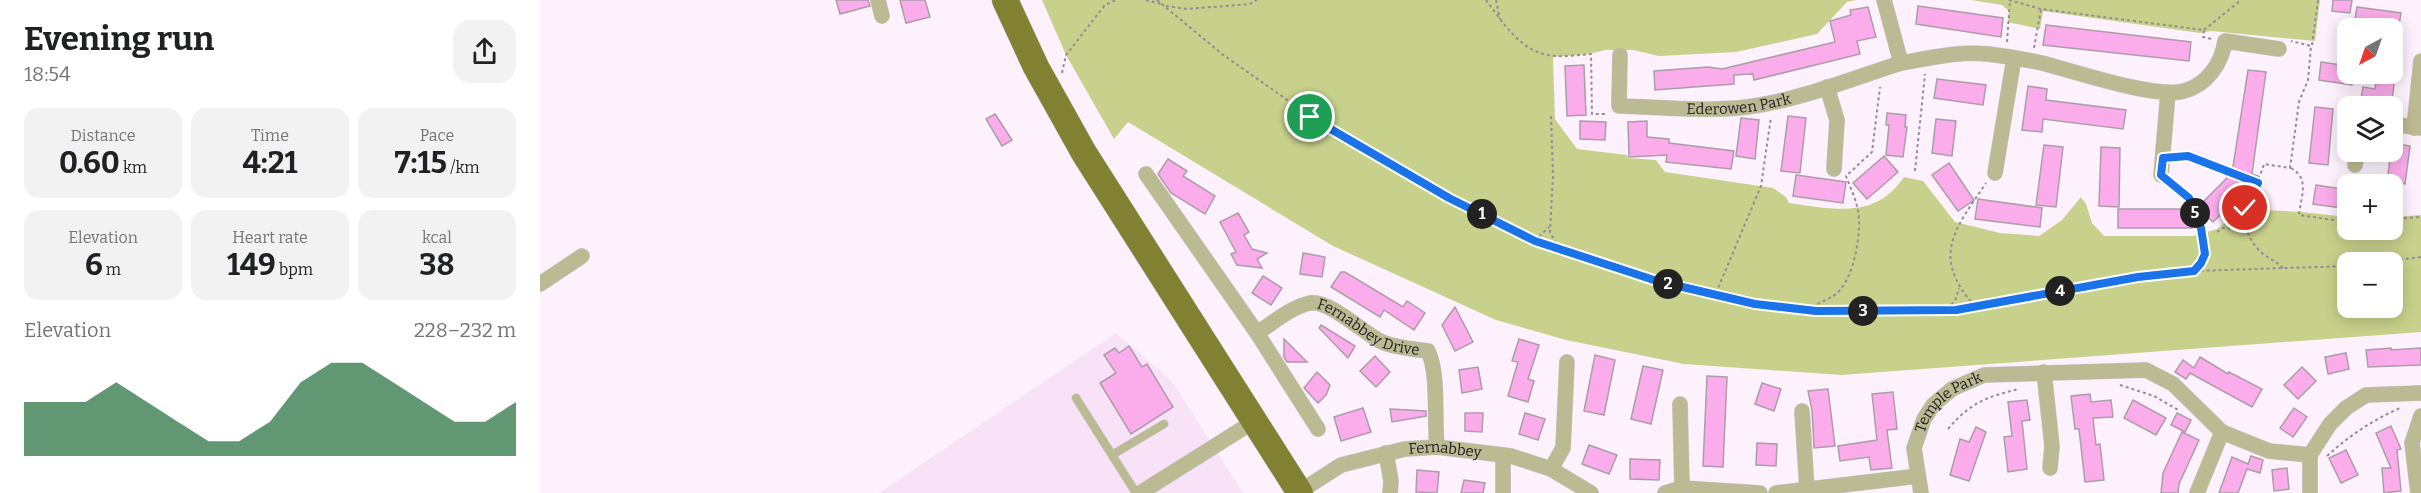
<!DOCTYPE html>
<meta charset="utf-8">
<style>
body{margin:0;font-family:Bitter,serif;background:#f2f2f2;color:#202124;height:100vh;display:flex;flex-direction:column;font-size:22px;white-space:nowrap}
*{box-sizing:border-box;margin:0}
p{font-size:20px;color:#757577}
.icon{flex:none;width:33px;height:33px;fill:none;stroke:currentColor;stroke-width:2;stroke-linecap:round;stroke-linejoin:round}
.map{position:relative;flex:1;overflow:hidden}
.side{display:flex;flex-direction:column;background:#fff;width:540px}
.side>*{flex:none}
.needle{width:39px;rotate:220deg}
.controls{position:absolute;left:1797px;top:18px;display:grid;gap:12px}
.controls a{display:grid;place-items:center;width:66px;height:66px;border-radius:12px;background:#fff;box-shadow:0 3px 15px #0003;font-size:30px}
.pin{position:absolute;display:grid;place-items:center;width:51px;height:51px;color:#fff;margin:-26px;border:3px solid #fff;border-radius:50%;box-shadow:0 2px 6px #0007}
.km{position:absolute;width:30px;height:30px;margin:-15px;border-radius:50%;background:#222;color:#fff;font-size:16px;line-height:30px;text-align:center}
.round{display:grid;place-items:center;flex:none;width:63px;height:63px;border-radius:18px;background:#f2f2f2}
.head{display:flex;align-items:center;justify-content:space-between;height:102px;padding:0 24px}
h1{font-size:33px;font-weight:700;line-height:45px}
.figures{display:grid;grid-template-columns:repeat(3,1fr);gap:9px;height:102px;padding:6px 24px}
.figures div{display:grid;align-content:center;border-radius:15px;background:#f2f2f2;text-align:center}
.figures b{font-size:30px;font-weight:700}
.figures small{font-size:16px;font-weight:400}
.figures p{font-size:16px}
.chart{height:168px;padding:12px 24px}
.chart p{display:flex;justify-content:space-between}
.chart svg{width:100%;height:108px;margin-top:6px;fill:#216c3a;opacity:.7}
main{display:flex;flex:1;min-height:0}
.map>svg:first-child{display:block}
.built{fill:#f7e2f7}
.green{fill:#c7d18b;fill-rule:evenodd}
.building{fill:#fbacea;stroke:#ad9ca9;stroke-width:1.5}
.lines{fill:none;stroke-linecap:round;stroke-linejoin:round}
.service-casing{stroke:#d6cbd6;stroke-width:9}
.minor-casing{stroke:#d6cbd6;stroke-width:16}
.trunk-casing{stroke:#d6cbd6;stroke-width:27}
.path{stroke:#958c95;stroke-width:2;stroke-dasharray:3 3;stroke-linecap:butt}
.service{stroke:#bbbb93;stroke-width:8}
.minor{stroke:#bbbb93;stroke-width:15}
.trunk{stroke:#828031;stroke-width:26}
.route-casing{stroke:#fff;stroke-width:12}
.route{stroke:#1a73e8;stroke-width:8}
.labels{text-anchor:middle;stroke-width:6;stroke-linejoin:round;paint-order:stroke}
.street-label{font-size:15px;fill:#262026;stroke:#fff}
</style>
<main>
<section class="side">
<div class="head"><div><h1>Evening run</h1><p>18:54</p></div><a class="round"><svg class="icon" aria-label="share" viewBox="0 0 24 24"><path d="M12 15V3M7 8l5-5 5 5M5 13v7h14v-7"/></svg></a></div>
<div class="figures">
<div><p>Distance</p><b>0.60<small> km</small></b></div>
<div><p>Time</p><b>4:21</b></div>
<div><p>Pace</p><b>7:15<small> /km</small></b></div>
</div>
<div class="figures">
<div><p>Elevation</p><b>6<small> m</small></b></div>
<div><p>Heart rate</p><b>149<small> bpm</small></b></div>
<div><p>kcal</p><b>38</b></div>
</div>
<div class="chart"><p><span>Elevation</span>228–232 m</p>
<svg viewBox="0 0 160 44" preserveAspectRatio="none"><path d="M0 44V22L10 22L20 22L30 14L40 22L50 30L60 38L70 38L80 30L90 14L100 6L110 6L120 14L130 22L140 30L150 30L160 22V44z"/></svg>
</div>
</section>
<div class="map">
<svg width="1881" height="493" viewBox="0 0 1881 493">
<rect width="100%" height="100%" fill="#fdf1fd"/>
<path class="built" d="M576,333L631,380L703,493H339Z"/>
<g class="green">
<path d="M502,0H1317L1307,2L1277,34L1196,52L1119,56L1093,50H1066L1048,54L1013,57L1015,119L1037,149L1087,155L1088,158L1116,160L1125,172L1233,188L1246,197L1249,203C1293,209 1335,220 1364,177L1383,181L1415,222L1460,233L1499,236L1522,220L1541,197L1546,204L1552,223L1564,236H1653L1677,229L1701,209L1762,212L1807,217L1808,230H1852L1853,217L1881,215V332L1301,375L1144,364L1026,340L956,320L793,246L588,122L574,139L526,55ZM1808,262H1852V308H1808Z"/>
<path d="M1431,0H1780L1775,41L1671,31L1660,33L1503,11L1500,29L1468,22L1469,11L1462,5Z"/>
</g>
<g class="building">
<path d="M296,0H328L330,6L300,14Z"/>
<path d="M360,0H385L390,17L366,23Z"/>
<path d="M1793,0H1812L1810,13L1792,11Z"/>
<path d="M1378,6L1463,18L1461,37L1376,24Z"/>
<path d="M1328,7L1336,37L1317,41L1320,54L1214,80L1213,74L1194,75V84L1115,90L1114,71L1168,67L1182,69L1295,42L1290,21L1311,15L1310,10Z"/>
<path d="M1817,7L1861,13L1858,31L1852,28L1814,25Z"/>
<path d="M1506,25L1651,42L1649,61L1503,45Z"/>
<path d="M1781,62L1808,66V74H1813L1812,85L1779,80Z"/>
<path d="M1044,65L1046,115L1027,116L1025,66Z"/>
<path d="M1708,70L1726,72L1712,174L1718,176L1710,194L1704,192L1673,222L1658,207L1692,173Z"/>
<path d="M1837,74H1855L1852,102L1821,98L1823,87L1835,89Z"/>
<path d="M1397,79L1446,85L1443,105L1394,98Z"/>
<path d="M1488,86L1507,89L1506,100L1586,110L1583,129L1503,119L1502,132L1482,130Z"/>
<path d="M1775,107L1793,109L1788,165L1769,163Z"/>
<path d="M1347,113L1366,115L1365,127H1367L1363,157L1346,155L1349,125H1346Z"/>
<path d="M455,114L472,140L462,146L446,119Z"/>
<path d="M1248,116L1266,118L1260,173L1241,171Z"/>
<path d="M1201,118L1219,120L1215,159L1196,156Z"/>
<path d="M1396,119L1416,121L1412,156L1392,153Z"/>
<path d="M1040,121L1066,122L1065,140L1040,139Z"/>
<path d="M1107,121V137L1129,139V143L1194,151L1191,169L1126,162L1127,155L1089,157L1088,122Z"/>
<path d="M1852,143L1870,146L1865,184L1847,182Z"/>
<path d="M1504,145L1523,147L1516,207L1496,205Z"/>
<path d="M1561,147L1580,148L1579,207L1559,206Z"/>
<path d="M1344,156L1358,172L1327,199L1313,183Z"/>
<path d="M628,159L647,171L643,176L675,196L665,214L631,193L618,174Z"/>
<path d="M1409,163L1434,200L1418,211L1392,175Z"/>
<path d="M1256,175L1306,182L1303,203L1253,196Z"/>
<path d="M1776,185L1808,190V209L1773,204Z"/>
<path d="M1438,199L1502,208L1500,227L1435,219Z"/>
<rect x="1578" y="209" width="74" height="19"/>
<path d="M698,213L709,232L704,235L712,249L727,253L717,259L722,268L697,265L691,254L696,252L680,222Z"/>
<path d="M763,253L785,257L782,277L760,274Z"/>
<path d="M801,272H805L863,307L867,301L885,313L874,330L844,310L840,317L791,287Z"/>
<path d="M723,276L742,288L731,305L712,293Z"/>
<path d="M915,307L933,342L915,351L902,325Z"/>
<path d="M781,325L815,346L808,358L779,328Z"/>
<path d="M744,339L767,362H747L744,357Z"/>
<path d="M979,339L999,345L988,379L994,381L988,402L968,396L978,362L972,361Z"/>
<path d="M589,346L602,367L607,364L633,407L591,434L560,383L576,373L564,355L575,348L579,353Z"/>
<path d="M1851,348V350L1881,348V365L1828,367L1826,350Z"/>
<path d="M1806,353L1809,369L1788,374L1785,357Z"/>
<path d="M1055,355L1075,360L1064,415L1044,411Z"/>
<path d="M835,356L850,372L836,387L820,371Z"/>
<path d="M1660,357L1688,374L1689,372L1722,389L1712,407L1650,373L1646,379L1635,372L1643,360L1654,368Z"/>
<path d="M1103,366L1123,370L1111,424L1091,419Z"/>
<path d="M938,367L942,389L922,393L919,370Z"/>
<path d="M1762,367L1776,381L1758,399L1744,385Z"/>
<path d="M777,372L790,385L786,395L778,403L764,388Z"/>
<path d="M1167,376L1187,377L1183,467L1163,466Z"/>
<path d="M1222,383L1241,389L1234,411L1215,404Z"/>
<path d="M1288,389L1295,446L1274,448L1272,410L1268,391Z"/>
<path d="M1353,392L1357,429L1347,430L1352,468L1331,470L1329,457L1300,461L1298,446L1337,440L1332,394Z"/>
<path d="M1550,394L1551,402L1571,400L1573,417L1553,418L1556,445L1560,444L1564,480L1545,482L1539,429H1535L1531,396Z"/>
<path d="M1487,400L1490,420L1482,421L1487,469L1468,472L1464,437L1472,436L1468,402Z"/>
<path d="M1593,400L1626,418L1616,435L1584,418Z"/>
<path d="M823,408L831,432L801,441L794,417Z"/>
<path d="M1754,408L1767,417L1753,437L1740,428Z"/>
<path d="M850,409L886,411V416L852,422Z"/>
<path d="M925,413H943L942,432L925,431Z"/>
<path d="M985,413L1005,419L998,440L979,434Z"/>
<path d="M1637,413L1651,420L1645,432L1631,425Z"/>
<path d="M1851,426L1861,449L1857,450L1861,491L1844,493L1842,468H1851L1836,433Z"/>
<path d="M1436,427L1446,432L1429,481L1410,475L1420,439L1429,442Z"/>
<path d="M1642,432L1659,440L1639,484L1638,493H1621L1623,473Z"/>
<path d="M1217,443L1237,444L1236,466L1216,465Z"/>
<path d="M1049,445L1077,455L1069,474L1042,464Z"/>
<path d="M1806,450L1818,475L1801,483L1789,458Z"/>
<path d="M1711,456L1723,460L1720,473L1707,469L1698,493H1679L1692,457L1708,464Z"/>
<path d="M1090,459L1120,460L1119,480L1090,479Z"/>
<path d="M1747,468L1749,489L1734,491L1732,470Z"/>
<path d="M877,470L899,472L897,493L876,492Z"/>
<path d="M924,480L945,483L943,493H921Z"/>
</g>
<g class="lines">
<g class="service-casing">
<g id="service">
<path d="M536,398L572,455"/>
<path d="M596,493L572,455L624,424"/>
</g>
</g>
<g class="minor-casing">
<g id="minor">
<path d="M338,0L342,16"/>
<path d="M1344,0L1361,63C1389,58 1419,51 1448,54C1465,56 1484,59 1502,63C1533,71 1616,99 1644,91C1667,85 1682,63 1685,41L1739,49"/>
<path id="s1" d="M1080,55L1079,106C1122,107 1165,112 1207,107C1260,100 1311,79 1361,63"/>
<path d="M1287,87L1297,120L1294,169"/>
<path d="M1852,124L1881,128"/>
<path d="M1874,128L1881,61"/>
<path d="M1815,165L1817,152"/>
<path d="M1455,173L1474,58"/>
<path d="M606,174L717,333L778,429"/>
<path d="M1621,175L1628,93"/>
<path d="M0,284L42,256"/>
<path id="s2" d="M717,333C733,323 751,307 770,303C790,300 823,333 842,342C856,348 873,349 888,351C899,373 894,420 897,447"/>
<path d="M1504,372L1512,446L1510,468"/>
<path d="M1140,404L1142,488"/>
<path d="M1262,411L1267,490"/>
<path d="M846,453L851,481L850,493"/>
<path d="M1011,469L1023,448L1027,362"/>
<path id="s3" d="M759,492L801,465L865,449L897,447L971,456L1011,469L1051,493"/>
<path d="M600,493L713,422"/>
<path d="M963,493V455"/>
<path d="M1125,493L1142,488L1220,493"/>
<path d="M1236,493L1378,476"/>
<path id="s4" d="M1381,493L1374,448L1384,419L1393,405L1412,389L1444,375L1606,370L1633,384L1682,432L1729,451L1770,455"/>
<path d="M1657,493L1682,432"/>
<path d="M1770,493V455L1790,424L1806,408L1826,395L1881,393"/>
<path d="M1878,493L1872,443L1881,416"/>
</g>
</g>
<g class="trunk-casing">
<path id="trunk" d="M465,0L496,67L544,153L760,493"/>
</g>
<g class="path">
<path d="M606,0L621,4"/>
<path d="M617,0L682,54L770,116L909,198L995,241L1020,250L1117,281L1215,304L1276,311L1416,310L1598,277L1654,271L1808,266"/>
<path d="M946,0C962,21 979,50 1008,55C1021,58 1037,55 1051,54L1052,114H1067"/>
<path d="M956,0L960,19"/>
<path d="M1469,0L1501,9L1664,30L1663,37L1672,39"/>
<path d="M626,6L647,9L710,4L717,0"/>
<path d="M1664,30L1701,0"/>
<path d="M1467,42L1470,0"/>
<path d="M1772,45L1778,0"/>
<path d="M1494,48L1501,9"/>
<path d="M522,73L526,55L565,5L576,0"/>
<path d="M1011,116L1013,175L1010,232L1020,250"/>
<path d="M1635,157H1648L1717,183"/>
<path d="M1751,168C1770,179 1761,196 1759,215L1808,222"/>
<path d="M1375,171L1385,74"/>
<path d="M1631,183L1649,198L1661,228L1665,254L1655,270"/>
<path d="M1852,219L1881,217"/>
<path d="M1677,232L1683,228L1701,229L1709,233"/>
<path d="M995,241L1009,227"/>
<path d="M1842,262L1881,257"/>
<path d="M1743,268C1737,262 1730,259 1723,254C1711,244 1701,224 1705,207C1708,195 1720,179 1724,164L1750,168L1759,102L1768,80L1771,46L1751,41"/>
<path d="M1176,293L1221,186L1231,117"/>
<path d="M1435,306C1390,257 1415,229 1446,183"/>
<path d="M1407,309L1415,301L1419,288"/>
<path d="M1267,310C1276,303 1287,301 1296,294C1314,279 1322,233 1318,211C1316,199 1310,187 1306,176L1332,152L1340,87"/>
<path d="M1580,385L1614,396L1638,410"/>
<path d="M1408,429C1430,403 1446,397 1479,389"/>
<path d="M1787,456C1810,435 1833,420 1860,408"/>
</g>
<use href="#service" class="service"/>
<use href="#minor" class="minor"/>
<use href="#trunk" class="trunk"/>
</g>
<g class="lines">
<g class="route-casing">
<path id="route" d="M770,117L909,198L995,241L1117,281L1215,304L1276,311L1416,310L1598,277L1654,271L1661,263L1665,254L1661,228L1649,198L1621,175L1623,158L1648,156L1718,183L1705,208"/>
</g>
<use href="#route" class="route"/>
</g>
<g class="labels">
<g class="street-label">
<text dy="5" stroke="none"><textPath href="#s1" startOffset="171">Ederowen Park</textPath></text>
<text dy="5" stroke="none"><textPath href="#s2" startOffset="126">Fernabbey Drive</textPath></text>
<text dy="5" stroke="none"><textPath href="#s4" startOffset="106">Temple Park</textPath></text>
<text dy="5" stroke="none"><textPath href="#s3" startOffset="156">Fernabbey</textPath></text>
</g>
</g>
</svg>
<div class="controls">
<a><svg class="needle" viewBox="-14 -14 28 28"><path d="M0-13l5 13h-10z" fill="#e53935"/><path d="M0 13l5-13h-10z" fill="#757577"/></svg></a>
<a><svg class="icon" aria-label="layers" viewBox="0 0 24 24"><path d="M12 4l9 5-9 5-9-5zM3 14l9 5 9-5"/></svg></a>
<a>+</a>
<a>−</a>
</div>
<div class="pin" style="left:770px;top:117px;background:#1e9e55"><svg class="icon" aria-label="arrive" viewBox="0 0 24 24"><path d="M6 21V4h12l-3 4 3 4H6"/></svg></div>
<div class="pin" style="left:1705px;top:208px;background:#d93025"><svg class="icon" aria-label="check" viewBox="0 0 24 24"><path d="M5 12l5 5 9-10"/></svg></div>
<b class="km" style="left:942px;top:214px">1</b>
<b class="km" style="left:1128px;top:284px">2</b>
<b class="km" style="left:1323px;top:311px">3</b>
<b class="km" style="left:1520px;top:291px">4</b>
<b class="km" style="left:1655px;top:213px">5</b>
</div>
</main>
